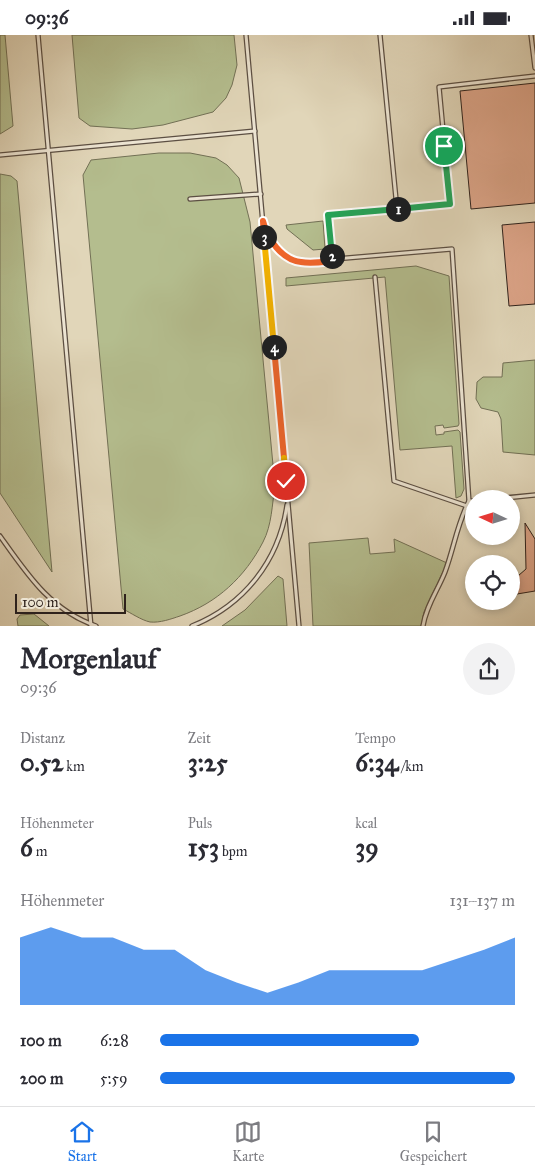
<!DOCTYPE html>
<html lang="de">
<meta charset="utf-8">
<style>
body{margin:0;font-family:"IM FELL Great Primer",serif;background:#f2f2f3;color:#2b2b33;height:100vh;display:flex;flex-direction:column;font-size:19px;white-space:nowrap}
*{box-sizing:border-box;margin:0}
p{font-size:16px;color:#7c7c81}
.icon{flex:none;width:28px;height:28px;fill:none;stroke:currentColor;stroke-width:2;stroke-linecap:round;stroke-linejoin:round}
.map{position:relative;height:591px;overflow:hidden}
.details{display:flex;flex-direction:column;background:#fff;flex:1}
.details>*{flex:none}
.needle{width:32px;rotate:274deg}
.controls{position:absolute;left:465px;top:455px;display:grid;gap:10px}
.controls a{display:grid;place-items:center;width:55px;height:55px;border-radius:50%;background:#fff;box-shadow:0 2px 8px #0003;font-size:25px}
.scale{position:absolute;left:15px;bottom:12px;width:111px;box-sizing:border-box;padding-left:5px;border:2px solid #2f221c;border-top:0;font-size:14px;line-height:18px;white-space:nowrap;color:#2f221c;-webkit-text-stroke:4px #ece4d2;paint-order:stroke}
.pin{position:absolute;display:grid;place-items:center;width:42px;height:42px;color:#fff;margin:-21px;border:2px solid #fff;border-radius:50%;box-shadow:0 1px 5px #0007}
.km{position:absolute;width:25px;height:25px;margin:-12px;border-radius:50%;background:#222;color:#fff;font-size:14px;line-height:25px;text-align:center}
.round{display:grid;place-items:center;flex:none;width:52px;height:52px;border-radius:26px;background:#f2f2f3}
.summary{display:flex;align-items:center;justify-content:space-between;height:85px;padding:0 20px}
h1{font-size:28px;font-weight:700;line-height:38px}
.figures{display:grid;grid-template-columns:repeat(3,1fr);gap:8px;height:85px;padding:5px 20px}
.figures div{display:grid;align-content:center}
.figures b{font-size:25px;font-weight:700}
.figures small{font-size:14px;font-weight:400}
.figures p{font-size:14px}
.chart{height:140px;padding:10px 20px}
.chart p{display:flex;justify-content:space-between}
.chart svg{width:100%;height:90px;margin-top:5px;fill:#1a73e8;opacity:.7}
ul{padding:0 20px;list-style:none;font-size:16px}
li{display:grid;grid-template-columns:80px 60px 1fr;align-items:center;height:38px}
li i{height:12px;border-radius:6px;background:#1a73e8}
.status{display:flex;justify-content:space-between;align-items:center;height:35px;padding:0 25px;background:#fff;direction:ltr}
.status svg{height:14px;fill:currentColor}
.tabs{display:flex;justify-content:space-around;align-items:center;height:70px;border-top:1px solid #e1e1e2;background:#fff;font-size:14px;color:#7c7c81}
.tabs a{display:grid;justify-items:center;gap:2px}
.tabs .current{color:#1a73e8}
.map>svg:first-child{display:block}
.green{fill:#b4bd8e;stroke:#727055}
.building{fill:#dca488;stroke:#2f221c}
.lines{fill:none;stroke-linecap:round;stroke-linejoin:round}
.lane-casing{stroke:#5c4f43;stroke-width:5.5}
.lane{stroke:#ece4d2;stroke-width:3}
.split-1-casing{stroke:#fff;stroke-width:10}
.split-2-casing{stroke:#fff;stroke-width:10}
.split-3-casing{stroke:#fff;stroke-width:10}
.split-4-casing{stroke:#fff;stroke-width:10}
.split-5-casing{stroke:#fff;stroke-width:10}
.split-6-casing{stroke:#fff;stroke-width:10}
.split-1{stroke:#22a559;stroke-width:6}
.split-2{stroke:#22a559;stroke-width:6}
.split-3{stroke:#f0652b;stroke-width:6}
.split-4{stroke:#f5b400;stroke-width:6}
.split-5{stroke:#f0652b;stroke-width:6}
.split-6{stroke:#f5b400;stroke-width:6}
</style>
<div class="status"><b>09:36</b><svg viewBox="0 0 49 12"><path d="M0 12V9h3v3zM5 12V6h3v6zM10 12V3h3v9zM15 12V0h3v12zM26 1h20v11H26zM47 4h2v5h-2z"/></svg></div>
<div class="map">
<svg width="535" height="591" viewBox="0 0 535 591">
<rect width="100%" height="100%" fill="#e1d6b9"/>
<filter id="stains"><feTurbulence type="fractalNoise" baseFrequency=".004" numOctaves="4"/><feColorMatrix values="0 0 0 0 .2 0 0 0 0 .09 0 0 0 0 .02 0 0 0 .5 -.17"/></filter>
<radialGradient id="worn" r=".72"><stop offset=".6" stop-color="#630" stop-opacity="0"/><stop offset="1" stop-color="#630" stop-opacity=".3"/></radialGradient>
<g class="green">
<path d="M0,0H5L13,91L0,99Z"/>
<path d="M72,0H234L237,30L232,50L226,63L213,77L163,90L132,94L90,91L79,83Z"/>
<path d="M159,118H190L216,123L227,130L239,143L250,187L275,451C272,469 272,490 263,507C245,542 217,568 180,581C171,584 160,588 150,587C141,585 131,578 123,574L83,140L91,125Z"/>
<path d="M0,139L11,141L17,146L52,537L0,458Z"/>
<path d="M323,186L325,214L313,215L287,194L286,190Z"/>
<path d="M416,231L449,241L459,389L458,391L444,393L443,390L435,391L436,400L444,399V397L458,395L460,397L464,454L461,461L456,463L452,411L400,415L385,242L286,251V243Z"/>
<path d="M535,325V420L503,417L501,384L498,377L481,373L476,364L477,347L483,342H502L503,328Z"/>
<path d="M368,503L370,519L395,517L394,504L447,528L424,577L421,591H313L309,508Z"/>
<path d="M278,541L283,544L287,591H222L245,575Z"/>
<path d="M34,579L49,591H18L17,584L20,580Z"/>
</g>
<g class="building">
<path d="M535,48V168L471,174L460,56Z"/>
<path d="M535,187V269L509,271L502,190Z"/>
<path d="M525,488L535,504V556L511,560V547L526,534Z"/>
</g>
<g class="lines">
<g class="lane-casing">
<g id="lane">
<path d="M38,0L91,591"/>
<path d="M246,0L299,591"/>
<path d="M380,0L397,174L450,169L439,52L535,41"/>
<path d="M531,0L535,33"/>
<path d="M0,120L255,96"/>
<path d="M190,164L261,159"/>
<path d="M265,194C272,210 284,222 300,227L452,214L469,466H474"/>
<path d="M333,225L328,180L397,174"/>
<path d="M375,242L394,446L467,471"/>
<path d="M494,464L535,460"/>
<path d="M0,501C27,539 50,575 96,591"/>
<path d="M192,591C244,570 279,526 287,470"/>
<path d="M423,591C426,571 438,555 445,537C454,513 457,489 469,466"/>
</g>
</g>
<use href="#lane" class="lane"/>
</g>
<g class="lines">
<g class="split-1-casing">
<path id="split-1" d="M398,174L450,169L444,111"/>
</g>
<g class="split-2-casing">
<path id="split-2" d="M332,221L328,180L398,174"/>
</g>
<g class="split-3-casing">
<path id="split-3" d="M264,202L263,186C267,204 282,225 301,227C311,229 323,227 333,226L332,221"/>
</g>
<g class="split-4-casing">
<path id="split-4" d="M264,202L274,312"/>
</g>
<g class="split-5-casing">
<path id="split-5" d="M274,312L284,423"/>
</g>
<g class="split-6-casing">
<path id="split-6" d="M284,423L286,446"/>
</g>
<use href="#split-1" class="split-1"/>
<use href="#split-2" class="split-2"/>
<use href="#split-3" class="split-3"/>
<use href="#split-4" class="split-4"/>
<use href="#split-5" class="split-5"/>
<use href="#split-6" class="split-6"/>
</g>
<rect width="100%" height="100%" filter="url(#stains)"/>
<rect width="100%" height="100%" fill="url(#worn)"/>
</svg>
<div class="controls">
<a><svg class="needle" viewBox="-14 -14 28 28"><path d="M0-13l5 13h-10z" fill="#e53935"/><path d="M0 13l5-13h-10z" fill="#7c7c81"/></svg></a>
<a><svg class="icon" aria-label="locate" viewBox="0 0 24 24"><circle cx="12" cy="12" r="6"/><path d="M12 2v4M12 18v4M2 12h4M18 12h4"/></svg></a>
</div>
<div class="scale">100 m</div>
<div class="pin" style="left:444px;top:111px;background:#1e9e55"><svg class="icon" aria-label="arrive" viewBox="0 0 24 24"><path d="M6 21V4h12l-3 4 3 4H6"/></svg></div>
<div class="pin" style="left:286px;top:446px;background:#d93025"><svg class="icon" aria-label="check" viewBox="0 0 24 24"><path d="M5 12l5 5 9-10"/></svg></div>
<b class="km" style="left:398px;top:174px">1</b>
<b class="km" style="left:332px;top:221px">2</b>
<b class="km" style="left:264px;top:202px">3</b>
<b class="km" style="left:274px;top:312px">4</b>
</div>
<section class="details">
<div class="summary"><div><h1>Morgenlauf</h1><p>09:36</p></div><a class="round"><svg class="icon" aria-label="share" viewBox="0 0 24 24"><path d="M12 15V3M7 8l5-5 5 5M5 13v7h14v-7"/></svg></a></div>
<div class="figures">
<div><p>Distanz</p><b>0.52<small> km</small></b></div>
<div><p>Zeit</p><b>3:25</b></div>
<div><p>Tempo</p><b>6:34<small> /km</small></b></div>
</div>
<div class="figures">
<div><p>Höhenmeter</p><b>6<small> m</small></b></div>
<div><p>Puls</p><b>153<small> bpm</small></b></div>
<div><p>kcal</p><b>39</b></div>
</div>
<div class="chart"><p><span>Höhenmeter</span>131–137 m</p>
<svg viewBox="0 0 160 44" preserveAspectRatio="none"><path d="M0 44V11L10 6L20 11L30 11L40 17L50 17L60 27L70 33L80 38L90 33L100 27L110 27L120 27L130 27L140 22L150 17L160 11V44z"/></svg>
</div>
<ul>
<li><b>100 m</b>6:28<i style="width:73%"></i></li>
<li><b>200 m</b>5:59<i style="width:100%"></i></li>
</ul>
</section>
<nav class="tabs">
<a class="current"><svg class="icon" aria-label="home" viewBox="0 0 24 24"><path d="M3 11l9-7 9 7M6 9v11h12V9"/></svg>Start</a>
<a><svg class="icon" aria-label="map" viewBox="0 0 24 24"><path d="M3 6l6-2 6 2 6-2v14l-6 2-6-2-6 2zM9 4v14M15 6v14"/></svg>Karte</a>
<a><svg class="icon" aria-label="saved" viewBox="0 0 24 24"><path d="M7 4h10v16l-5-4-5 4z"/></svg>Gespeichert</a>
</nav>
